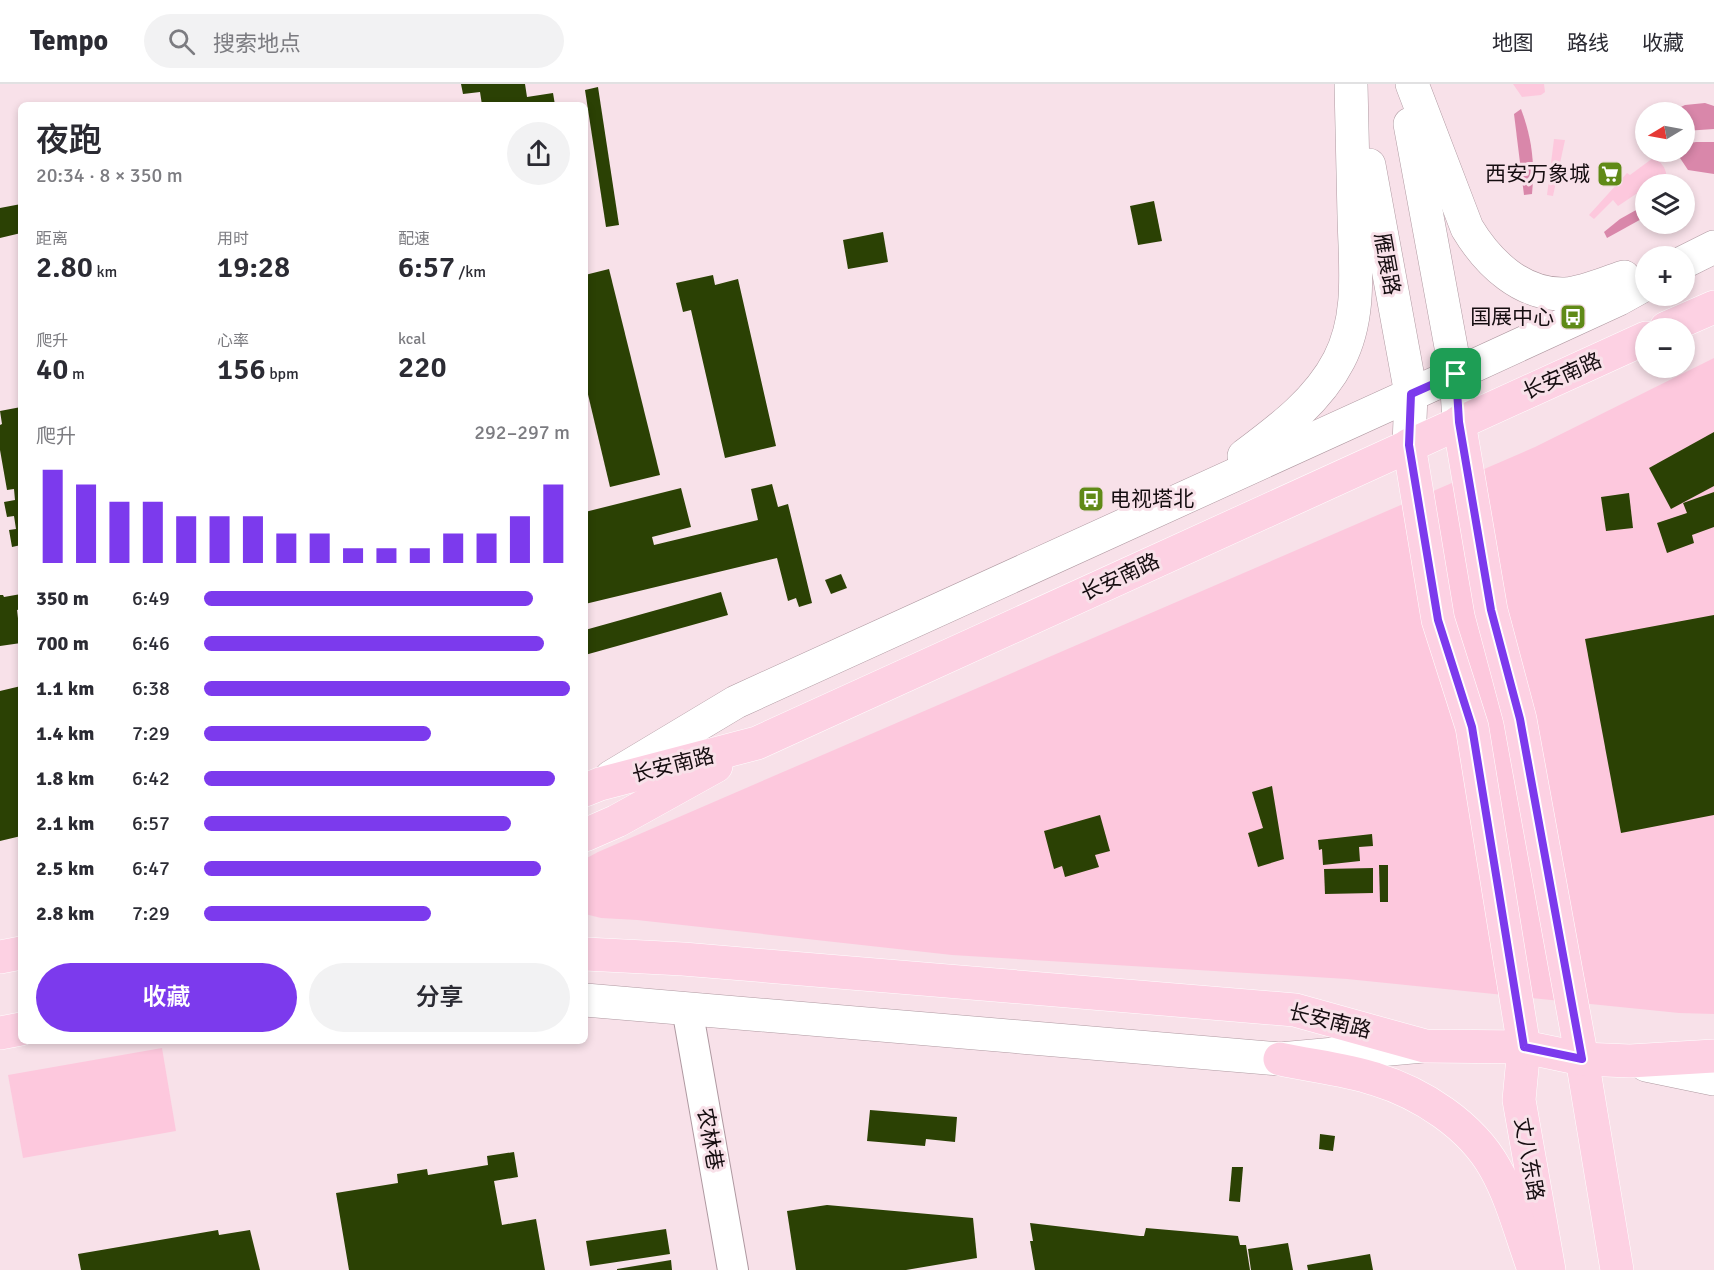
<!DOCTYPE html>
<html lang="zh">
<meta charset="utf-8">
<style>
body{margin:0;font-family:Signika,"Noto Sans SC",sans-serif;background:#f2f2f3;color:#2b2b33;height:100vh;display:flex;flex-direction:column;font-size:22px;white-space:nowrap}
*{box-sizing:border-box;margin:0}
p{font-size:20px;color:#7c7c81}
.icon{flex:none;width:33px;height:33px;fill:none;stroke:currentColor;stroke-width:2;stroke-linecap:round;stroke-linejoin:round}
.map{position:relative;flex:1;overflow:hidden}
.sheet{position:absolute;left:18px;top:18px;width:570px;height:942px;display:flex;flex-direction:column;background:#fff;border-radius:9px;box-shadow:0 3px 9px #0003}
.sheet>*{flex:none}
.needle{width:39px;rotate:260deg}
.controls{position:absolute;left:1635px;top:18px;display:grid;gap:12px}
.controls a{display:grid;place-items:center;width:60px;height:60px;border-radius:50%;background:#fff;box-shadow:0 3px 9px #0003;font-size:30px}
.pin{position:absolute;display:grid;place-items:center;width:51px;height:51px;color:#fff;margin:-26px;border-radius:12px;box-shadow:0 3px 9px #0006}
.round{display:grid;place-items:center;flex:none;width:63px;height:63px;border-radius:32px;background:#f2f2f3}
.overview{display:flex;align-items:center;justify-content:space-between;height:102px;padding:0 18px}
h1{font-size:33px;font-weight:600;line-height:45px}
.stats{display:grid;grid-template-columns:repeat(3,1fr);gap:9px;height:102px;padding:6px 18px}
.stats div{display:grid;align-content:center}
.stats b{font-size:30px;font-weight:600}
.stats small{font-size:16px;font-weight:400}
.stats p{font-size:16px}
.chart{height:168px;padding:12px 18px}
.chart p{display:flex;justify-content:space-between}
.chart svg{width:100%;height:108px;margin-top:6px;stroke:#7c3aed;stroke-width:6}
.button{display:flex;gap:12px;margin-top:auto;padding:12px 18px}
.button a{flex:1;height:69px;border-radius:36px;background:#7c3aed;color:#fff;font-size:24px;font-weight:600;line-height:69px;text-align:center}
.button a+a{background:#f2f2f3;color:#2b2b33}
ul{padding:0 18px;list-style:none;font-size:20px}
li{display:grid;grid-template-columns:96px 72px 1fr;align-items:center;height:45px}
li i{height:15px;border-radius:8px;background:#7c3aed}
header{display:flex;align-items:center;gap:36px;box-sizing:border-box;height:84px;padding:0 30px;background:#fff;border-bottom:2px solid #e1e1e2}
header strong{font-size:28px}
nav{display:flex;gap:33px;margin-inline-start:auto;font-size:21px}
.search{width:420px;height:54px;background:#f2f2f3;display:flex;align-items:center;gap:15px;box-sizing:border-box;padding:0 21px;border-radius:33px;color:#7c7c81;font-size:22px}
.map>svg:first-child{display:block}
.green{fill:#fdc8dd}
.forest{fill:#d987aa}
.building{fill:#2b4104}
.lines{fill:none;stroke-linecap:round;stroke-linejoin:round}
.street-casing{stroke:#af99a1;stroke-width:32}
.secondary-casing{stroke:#af99a1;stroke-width:34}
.primary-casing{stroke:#fff;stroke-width:34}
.street{stroke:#fff;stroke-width:30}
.secondary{stroke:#fff;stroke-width:33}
.primary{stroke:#fdd1e3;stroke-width:33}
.route-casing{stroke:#fff;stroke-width:12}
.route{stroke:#7c3aed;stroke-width:8}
.labels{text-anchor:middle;stroke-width:6;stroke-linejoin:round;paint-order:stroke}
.poi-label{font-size:21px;fill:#150d10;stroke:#f8e1e9;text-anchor:end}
.street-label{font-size:21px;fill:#150d10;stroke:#f8e1e9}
</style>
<header>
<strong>Tempo</strong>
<div class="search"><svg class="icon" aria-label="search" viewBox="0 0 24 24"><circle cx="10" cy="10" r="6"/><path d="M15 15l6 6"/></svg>搜索地点</div>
<nav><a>地图</a><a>路线</a><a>收藏</a></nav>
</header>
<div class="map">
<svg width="1714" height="1186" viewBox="0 0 1714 1186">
<rect width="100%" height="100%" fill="#f8e1e9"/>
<g class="green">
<path d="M1513,0H1544L1545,8L1541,11L1522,13Z"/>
<path d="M1554,55L1565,56L1553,112L1547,111Z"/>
<path d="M1653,74C1660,75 1668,87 1666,93L1651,100H1646L1645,104L1618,122L1613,116L1594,135L1589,131L1627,89L1630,91Z"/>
<path d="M1714,274V930L1679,929L1347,895L952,871L637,836L601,834L585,830V775L598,768L1535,363Z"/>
<path d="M162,964L176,1047L23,1074L8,991Z"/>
</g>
<g class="forest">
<path d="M1705,19L1714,22V45L1685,47L1684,28H1670L1685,21Z"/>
<path d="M1521,25C1532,54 1535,80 1532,110L1524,111L1514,30Z"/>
<path d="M1696,58H1714V90L1688,86L1676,68H1684L1685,60Z"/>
<path d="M1645,121V133L1607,154L1604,148L1620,135Z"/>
</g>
<g class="building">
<path d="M461,0H525L527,13L553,9L555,21H482L480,8L463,10Z"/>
<path d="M598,3L619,141L606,143L585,6Z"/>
<path d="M1154,117L1162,157L1138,161L1130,122Z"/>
<path d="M21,120V149L0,154V124Z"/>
<path d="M883,148L888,178L848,185L843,156Z"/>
<path d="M609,185L660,391L610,403L585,298V191Z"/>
<path d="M713,191L715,201L738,195L776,362L725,374L691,226L683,228L676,199Z"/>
<path d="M21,323V461L12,463L9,446L16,445L14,432L7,433L4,418L15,416L14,405L7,406L0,366V341L2,340L0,327Z"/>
<path d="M1714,348V402L1671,425L1649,384Z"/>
<path d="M772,400L778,423L788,420L812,519L799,523L796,514L788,517L777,474L585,520V428L681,404L691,443L652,453L654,461L758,436L751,405Z"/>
<path d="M1714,408V443L1692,451L1694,459L1667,469L1657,439L1687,429L1683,419Z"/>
<path d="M1629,409L1633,444L1606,447L1601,413Z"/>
<path d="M841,490L847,504L831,510L825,496Z"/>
<path d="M721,508L728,531L585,571V546Z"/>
<path d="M21,510V525L17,526L21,559L0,562V511H3L4,513Z"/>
<path d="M1714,531V731L1621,749L1585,555Z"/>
<path d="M21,602V752L0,757V607Z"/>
<path d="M1272,702L1284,775L1258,783L1248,749L1263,744L1252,708Z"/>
<path d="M1100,731L1110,767L1095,771L1099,783L1065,793L1062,782L1054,785L1044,747Z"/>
<path d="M1372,750L1373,762L1359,763L1360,777L1323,781L1322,765L1319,766L1318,756Z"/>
<path d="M1379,781H1388V818H1380Z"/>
<path d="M1373,784V809L1325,810L1324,785Z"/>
<path d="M870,1026L957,1033L955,1058L926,1055L925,1062L867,1057Z"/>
<path d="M1320,1050L1335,1052L1333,1067L1319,1065Z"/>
<path d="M514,1068L518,1093L494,1097L502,1141L536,1135L545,1186H349L336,1109L398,1099L397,1090L427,1085L428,1091L488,1081L487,1072Z"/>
<path d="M1232,1083H1243L1240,1118L1229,1117Z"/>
<path d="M827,1121L973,1134L977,1174L906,1186H796L787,1127Z"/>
<path d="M1030,1139L1140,1152H1144L1146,1144L1238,1152L1240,1161H1246L1250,1186H1035L1030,1157H1033Z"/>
<path d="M666,1145L670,1170L590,1182L586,1157Z"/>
<path d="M218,1146L219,1151L250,1146L260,1186H81L78,1170Z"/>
<path d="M1288,1159L1293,1186H1251L1248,1165Z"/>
<path d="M1370,1170L1373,1186H1308L1307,1181Z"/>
<path d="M671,1176L672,1186H617V1185Z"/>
</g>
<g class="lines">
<g class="street-casing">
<path id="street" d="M687,924L733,1186"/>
</g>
<g class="secondary-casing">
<g id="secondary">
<path d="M1412,0L1467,144C1488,179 1522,212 1566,210C1586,208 1605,199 1624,193"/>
<path d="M1410,40L1456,290L1459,338"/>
<path d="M1369,81L1411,310L1409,361"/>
<path d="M1684,178L1714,163"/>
<path d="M1244,372C1280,345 1318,317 1339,276C1362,232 1355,180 1354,132C1353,88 1352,44 1351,0"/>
<path d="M611,693L736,618L1456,290L1619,215L1646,200"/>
<path d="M585,916L1280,975L1423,962"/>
<path d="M1646,981L1714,995"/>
</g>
</g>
<g class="primary-casing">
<g id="primary">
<path d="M1666,244L1714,223"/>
<path d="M1459,338L1491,526L1520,635L1582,975L1617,1186"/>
<path d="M1409,361L1438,536L1472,643L1524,963L1519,1016L1549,1186"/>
<path d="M585,706L600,700L757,659L1646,254"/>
<path d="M585,751L617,737L716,682"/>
<path d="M585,870L683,875L1295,926L1425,962L1524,963L1582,975L1630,977L1714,972"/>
<path d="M0,873L21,869"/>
<path d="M0,949L21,945"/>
<path d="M1280,975C1312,982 1345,985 1375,995C1421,1009 1471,1041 1495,1084C1512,1114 1521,1150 1533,1183"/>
</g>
</g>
<use href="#street" class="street"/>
<use href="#secondary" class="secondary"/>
<use href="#primary" class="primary"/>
</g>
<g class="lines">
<g class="route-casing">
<path id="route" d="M1456,290L1459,338L1491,526L1520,635L1582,975L1524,963L1472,643L1438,536L1409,361L1411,310Z"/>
</g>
<use href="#route" class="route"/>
</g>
<defs>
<g id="supermarket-square" transform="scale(1.35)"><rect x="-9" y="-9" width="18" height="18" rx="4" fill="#608a17" stroke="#f8e1e9"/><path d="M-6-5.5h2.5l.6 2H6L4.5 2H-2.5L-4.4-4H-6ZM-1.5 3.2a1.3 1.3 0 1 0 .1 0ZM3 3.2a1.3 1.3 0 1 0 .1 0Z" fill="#fff"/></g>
<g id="bus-square" transform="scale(1.35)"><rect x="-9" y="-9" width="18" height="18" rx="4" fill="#608a17" stroke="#f8e1e9"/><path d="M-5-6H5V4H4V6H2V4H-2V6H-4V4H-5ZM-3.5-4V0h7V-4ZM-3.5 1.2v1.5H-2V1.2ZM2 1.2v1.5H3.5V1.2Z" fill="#fff"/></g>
</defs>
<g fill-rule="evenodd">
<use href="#supermarket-square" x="1610" y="90"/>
<use href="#bus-square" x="1573" y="233"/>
<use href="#bus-square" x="1091" y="415"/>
</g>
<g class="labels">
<g class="poi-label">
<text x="1590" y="97">西安万象城</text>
<text x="1554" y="240">国展中心</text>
<text x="1110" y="422" text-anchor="start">电视塔北</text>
</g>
<g class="street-label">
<text transform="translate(1387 180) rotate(80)" y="7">雁展路</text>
<text transform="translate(1562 292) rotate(-24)" y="7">长安南路</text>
<text transform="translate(1120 493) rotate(-25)" y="7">长安南路</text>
<text transform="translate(673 681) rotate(-14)" y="7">长安南路</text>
<text transform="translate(1330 937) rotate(14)" y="7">长安南路</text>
<text transform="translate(710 1055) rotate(80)" y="7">农林巷</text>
<text transform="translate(1529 1075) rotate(80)" y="7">丈八东路</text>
</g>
</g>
</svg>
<div class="controls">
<a><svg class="needle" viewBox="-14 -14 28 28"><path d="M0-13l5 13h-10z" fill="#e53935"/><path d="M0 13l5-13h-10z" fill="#7c7c81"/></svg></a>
<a><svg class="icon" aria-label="layers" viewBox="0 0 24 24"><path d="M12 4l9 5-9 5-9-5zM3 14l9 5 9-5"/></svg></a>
<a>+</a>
<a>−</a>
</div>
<div class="pin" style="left:1456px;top:290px;background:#1e9e55"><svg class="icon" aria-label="arrive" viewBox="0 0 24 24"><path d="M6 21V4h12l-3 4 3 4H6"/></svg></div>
<section class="sheet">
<div class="overview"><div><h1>夜跑</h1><p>20:34 · 8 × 350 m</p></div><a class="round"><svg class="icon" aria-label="share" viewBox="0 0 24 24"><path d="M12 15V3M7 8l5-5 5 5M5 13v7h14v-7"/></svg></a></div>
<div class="stats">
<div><p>距离</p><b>2.80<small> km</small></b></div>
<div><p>用时</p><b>19:28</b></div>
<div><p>配速</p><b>6:57<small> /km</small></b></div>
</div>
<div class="stats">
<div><p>爬升</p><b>40<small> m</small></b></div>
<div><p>心率</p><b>156<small> bpm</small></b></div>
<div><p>kcal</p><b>220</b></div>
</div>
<div class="chart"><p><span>爬升</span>292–297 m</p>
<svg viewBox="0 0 160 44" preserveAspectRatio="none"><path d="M5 44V6M15 44V12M25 44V19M35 44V19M45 44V25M55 44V25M65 44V25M75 44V32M85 44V32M95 44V38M105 44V38M115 44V38M125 44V32M135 44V32M145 44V25M155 44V12"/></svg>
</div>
<ul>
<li><b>350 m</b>6:49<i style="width:90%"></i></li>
<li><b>700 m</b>6:46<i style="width:93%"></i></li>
<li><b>1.1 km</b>6:38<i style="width:100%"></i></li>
<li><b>1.4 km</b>7:29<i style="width:62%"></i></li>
<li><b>1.8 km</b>6:42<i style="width:96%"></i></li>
<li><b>2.1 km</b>6:57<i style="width:84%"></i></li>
<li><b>2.5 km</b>6:47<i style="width:92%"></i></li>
<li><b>2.8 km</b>7:29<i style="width:62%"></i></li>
</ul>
<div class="button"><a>收藏</a><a>分享</a></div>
</section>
</div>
